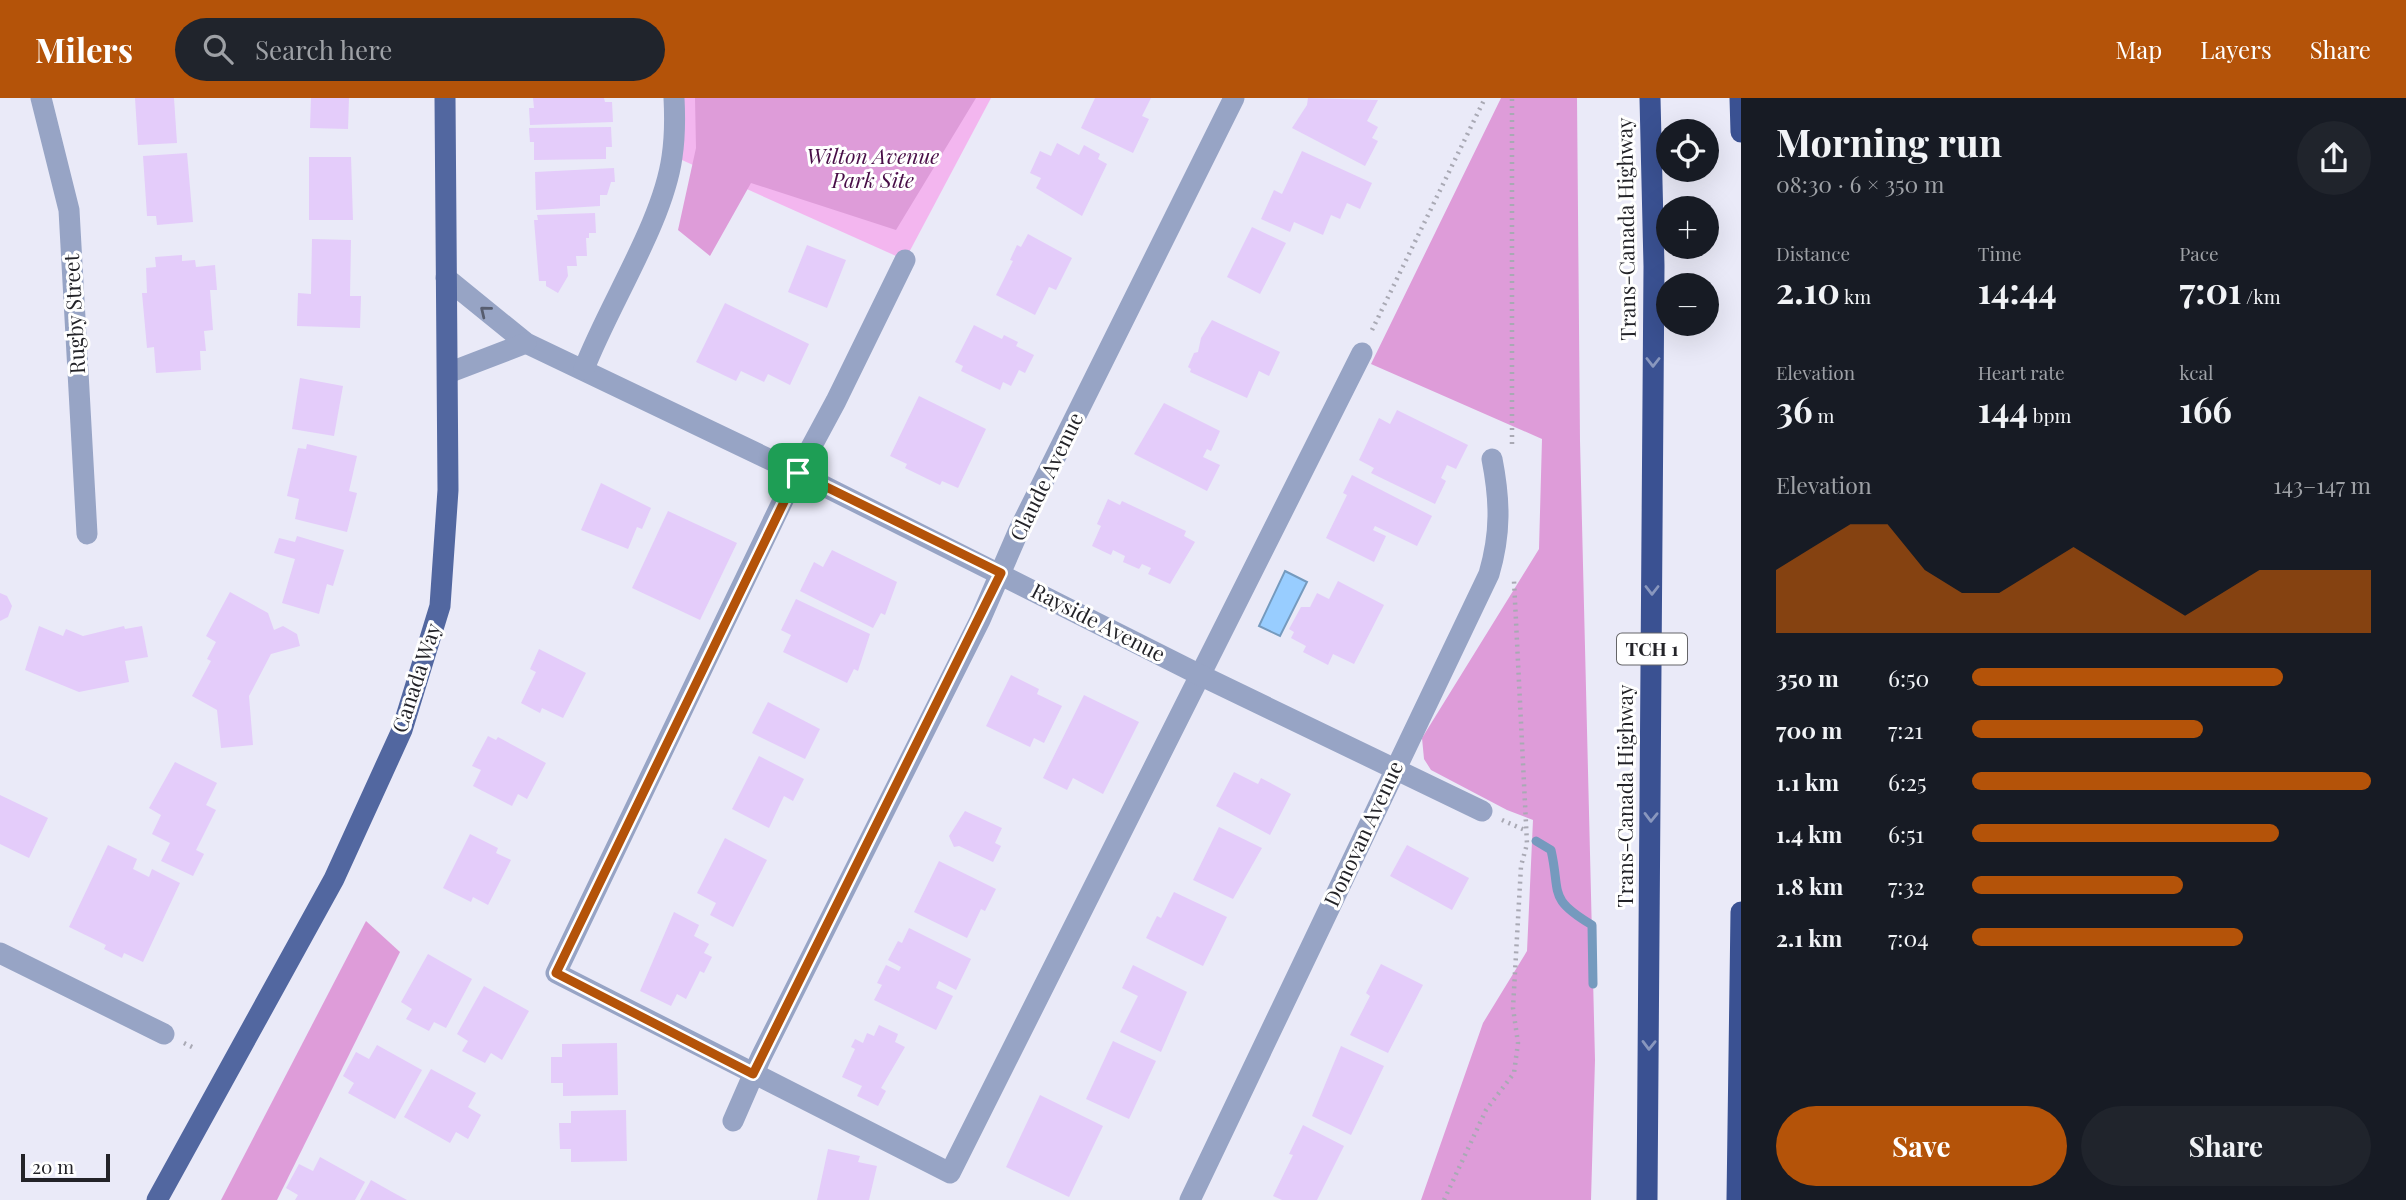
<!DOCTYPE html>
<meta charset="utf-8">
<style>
body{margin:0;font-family:"Playfair Display",serif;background:#20242c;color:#f1f3f6;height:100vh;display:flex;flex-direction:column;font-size:26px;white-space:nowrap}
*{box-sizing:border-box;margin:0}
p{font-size:23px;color:#9ea1a6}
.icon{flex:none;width:38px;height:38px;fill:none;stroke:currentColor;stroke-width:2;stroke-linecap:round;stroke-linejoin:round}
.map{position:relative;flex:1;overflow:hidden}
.panel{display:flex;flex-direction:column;background:#171b24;width:665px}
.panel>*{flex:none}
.controls{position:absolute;left:1656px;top:21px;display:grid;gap:14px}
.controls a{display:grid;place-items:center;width:63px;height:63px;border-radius:50%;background:#171b24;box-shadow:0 7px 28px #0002;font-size:35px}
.scale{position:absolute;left:21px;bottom:18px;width:89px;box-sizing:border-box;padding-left:7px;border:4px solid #232328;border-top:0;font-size:19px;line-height:24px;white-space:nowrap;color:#232328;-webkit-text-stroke:5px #fff;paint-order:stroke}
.pin{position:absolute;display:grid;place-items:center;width:60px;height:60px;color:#fff;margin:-30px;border-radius:14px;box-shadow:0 4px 10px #0006}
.round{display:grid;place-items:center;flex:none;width:74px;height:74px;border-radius:37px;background:#20242c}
.head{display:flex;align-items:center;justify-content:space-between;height:119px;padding:0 35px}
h1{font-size:38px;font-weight:700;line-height:52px}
.stats{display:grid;grid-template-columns:repeat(3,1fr);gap:10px;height:119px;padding:7px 35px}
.stats div{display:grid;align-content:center}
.stats b{font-size:35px;font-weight:700}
.stats small{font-size:19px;font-weight:400}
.stats p{font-size:19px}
.chart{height:196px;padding:14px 35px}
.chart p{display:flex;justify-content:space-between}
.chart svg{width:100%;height:126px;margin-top:7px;fill:#b45309;opacity:.7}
.button{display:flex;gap:14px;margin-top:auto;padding:14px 35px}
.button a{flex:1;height:80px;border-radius:42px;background:#b45309;color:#fff;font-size:28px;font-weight:700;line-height:80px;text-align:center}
.button a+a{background:#20242c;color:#f1f3f6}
ul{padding:0 35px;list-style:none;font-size:23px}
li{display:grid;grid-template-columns:112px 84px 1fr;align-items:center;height:52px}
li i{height:18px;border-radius:9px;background:#b45309}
header{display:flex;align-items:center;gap:42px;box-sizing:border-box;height:98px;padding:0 35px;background:#b45309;color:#fff}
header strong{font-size:33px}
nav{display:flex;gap:38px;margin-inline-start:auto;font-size:24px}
.search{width:490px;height:63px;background:#20242c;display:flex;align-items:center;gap:18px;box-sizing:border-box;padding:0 24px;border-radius:38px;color:#9ea1a6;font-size:26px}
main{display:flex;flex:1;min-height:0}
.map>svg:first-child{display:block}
.green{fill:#f3b6ef}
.forest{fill:#de9cd9}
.water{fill:#98cdff;stroke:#759abe;stroke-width:2}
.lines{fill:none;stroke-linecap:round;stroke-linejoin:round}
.stream{stroke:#759abe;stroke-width:9}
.building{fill:#e4ccfa}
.path{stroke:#a9a9b4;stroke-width:4.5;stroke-dasharray:2 5;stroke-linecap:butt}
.minor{stroke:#97a4c5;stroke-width:21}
.major{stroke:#5267a0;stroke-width:21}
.highway{stroke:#3a5192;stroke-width:21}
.oneway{stroke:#575d6f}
.oneway2{stroke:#8997be}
.route-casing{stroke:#fff;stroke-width:14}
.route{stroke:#b45309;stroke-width:9}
.labels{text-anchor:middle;stroke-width:6;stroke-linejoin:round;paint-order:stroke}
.shield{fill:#fff;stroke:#656568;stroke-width:2}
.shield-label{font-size:19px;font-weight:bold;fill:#232328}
.park-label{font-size:21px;font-style:italic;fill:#480e47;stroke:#fff}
.street-label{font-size:21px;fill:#232328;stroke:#fff}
</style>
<header>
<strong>Milers</strong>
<div class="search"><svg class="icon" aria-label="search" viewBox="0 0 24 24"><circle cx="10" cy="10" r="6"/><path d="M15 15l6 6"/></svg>Search here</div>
<nav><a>Map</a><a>Layers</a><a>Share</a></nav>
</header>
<main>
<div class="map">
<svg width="1741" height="1102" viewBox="0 0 1741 1102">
<rect width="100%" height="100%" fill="#eaeaf8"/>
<path class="green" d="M674,0H991L905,162L673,58Z"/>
<g class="forest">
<path d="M695,0H976L896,132L751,85L710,158L678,132L696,50Z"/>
<path d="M1501,0H1577L1580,343L1595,962L1591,1102H1421L1483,925L1527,853L1533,722L1507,712L1431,672L1424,661L1422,640L1539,451L1542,341L1371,266Z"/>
<path d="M366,823L400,854L277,1102H221Z"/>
</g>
<path class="water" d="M1285,473L1307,484L1280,538L1259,528Z"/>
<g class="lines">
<path class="stream" d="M1536,743L1551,752C1561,796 1547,800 1592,827L1593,886"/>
</g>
<g class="building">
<path d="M135,0H174L177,45L138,47Z"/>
<path d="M311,0H349L348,31L310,30Z"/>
<path d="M533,0H604L605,4H612L613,24L530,27L529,10H534Z"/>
<path d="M1095,0H1151L1142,18L1149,21L1133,55L1081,30Z"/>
<path d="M1308,0L1378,2L1367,23L1378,29L1372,40L1378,43L1365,68L1292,30L1307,7Z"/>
<path d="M611,29L612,49H606V61L534,62V44H530L529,30Z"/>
<path d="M1057,45L1079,57L1084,47L1100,56L1098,61L1107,66L1082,118L1036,90L1041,80L1030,75L1040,53L1051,58Z"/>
<path d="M1302,53L1372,85L1360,111L1347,105L1340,121L1331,117L1323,137L1294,124L1290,134L1261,121L1274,92L1282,96Z"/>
<path d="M187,55L193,124L157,127L156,118H147L143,58Z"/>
<path d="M309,59H351L353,122H309Z"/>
<path d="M614,70L615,84H611L607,97H600V108L536,112L535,74Z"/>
<path d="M595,115L596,135H589V140H586L587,158H576L577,168H567L568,178L558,195L546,188V183H539L534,122H538L537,117Z"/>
<path d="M1252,129L1286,145L1260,196L1227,179Z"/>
<path d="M1028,136L1072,160L1056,192L1049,189L1035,217L996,197L1013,163L1010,162L1017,147L1021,149Z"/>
<path d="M312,141L351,142L350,198H361L360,230L297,228L298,195L311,196Z"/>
<path d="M807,147L846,162L827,210L788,194Z"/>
<path d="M182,157V163L195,162L196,169L215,167L217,192H210L213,232L204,233L206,253H200L201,272L156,275L154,249L147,250L142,195H147L146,170L156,169L155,159Z"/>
<path d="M725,205L809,246L790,287L768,276L764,284L741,273L736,283L696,264Z"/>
<path d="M1212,222L1280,254L1269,278L1259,273L1247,300L1190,274L1191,271L1188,269L1194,255L1198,254L1201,240Z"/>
<path d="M974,227L1002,241L1004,237L1018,244L1016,248L1034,257L1025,275L1019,272L1011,288L1003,284L1000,292L961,273L963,268L955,264Z"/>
<path d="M300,280L343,288L334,338L292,331Z"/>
<path d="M919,298L986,331L958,390L942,383L940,387L905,370L907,366L890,358Z"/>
<path d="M1164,305L1220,333L1211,353L1207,351L1203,359L1220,367L1207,393L1134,356Z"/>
<path d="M1397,312L1468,347L1456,371L1447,367L1441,380L1446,383L1435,406L1371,375L1374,370L1359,362L1379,320L1390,326Z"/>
<path d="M307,346L357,358L349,393L357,395L347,434L295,421L299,401L287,398L298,350L306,351Z"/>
<path d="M1352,377L1432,418L1417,448L1375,428L1373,432L1386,438L1374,464L1326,440L1347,397L1343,395Z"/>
<path d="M601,385L651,410L642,431L637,429L628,451L581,432Z"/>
<path d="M1108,401L1120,407L1122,403L1186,433L1184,438L1195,444L1170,486L1148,476L1151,470L1142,466L1139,471L1123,464L1125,458L1113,452L1111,457L1092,448L1101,428L1097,426Z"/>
<path d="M668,413L737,445L700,522L632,490Z"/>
<path d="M297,438L344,452L333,488L327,486L319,516L282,505L295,461L274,455L279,440L295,444Z"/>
<path d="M832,452L897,484L885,517L881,515L873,530L800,493L814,464L823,469Z"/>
<path d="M1338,483L1384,507L1354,566L1333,556L1328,567L1303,554L1306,548L1291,540L1294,534L1289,531L1301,509H1310L1317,495L1329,501Z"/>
<path d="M230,494L268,515L274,532L283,528L297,536L300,548L271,556L249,598L253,647L221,650L217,612L192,598L211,563L207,561L216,544L206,538Z"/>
<path d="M0,495L7,498L12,508L8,519L0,523Z"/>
<path d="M796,501L870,536L858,573L854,571L847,585L783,554L791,537L781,532Z"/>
<path d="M39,528L63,538L66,531L83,538L124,528L125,531L142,528L148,559L125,563L129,584L79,594L25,572Z"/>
<path d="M539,551L586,575L563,620L542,610L540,615L521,605L536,574L530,571Z"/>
<path d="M1011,577L1039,591L1037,596L1062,608L1044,645L1034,640L1030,649L986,628Z"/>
<path d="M1084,597L1139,624L1103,696L1073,680L1067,692L1043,680Z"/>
<path d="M768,604L820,631L805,661L752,635Z"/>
<path d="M488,638L496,642L498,639L546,665L527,701L518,696L512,708L473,688L481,672L472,668Z"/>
<path d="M759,658L804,681L793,703L784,698L769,730L732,711Z"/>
<path d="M175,664L217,685L206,707L216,712L196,752L204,756L193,778L161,763L170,745L152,736L161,717L149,710Z"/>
<path d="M1234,674L1258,686L1261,680L1291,696L1270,737L1216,708Z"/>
<path d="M0,697L48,720L29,760L0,746Z"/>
<path d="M965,713L1002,730L995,745L1001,748L993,764L959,748L954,749L949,738Z"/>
<path d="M1219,729L1262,750L1233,801L1193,782Z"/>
<path d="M470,736L498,750L496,755L511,762L488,807L473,799L471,804L443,790Z"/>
<path d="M725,740L767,762L733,829L710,817L716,805L697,795Z"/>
<path d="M108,747L137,761L133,771L149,779L152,771L180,785L143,864L124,855L122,860L104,851L106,847L69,829Z"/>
<path d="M1407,747L1469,780L1452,812L1390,778Z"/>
<path d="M939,763L996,791L985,813L981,811L967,840L914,814Z"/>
<path d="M1174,794L1227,819L1203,868L1146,840L1157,818L1161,820Z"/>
<path d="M674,814L699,827L694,838L709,846L704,855L712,859L704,875L700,873L686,901L677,896L671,908L640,893Z"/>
<path d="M909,830L971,861L956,892L939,883L936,890L953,898L936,932L874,902L882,887L877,885L886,867L899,873L901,869L888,862L898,843L902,845Z"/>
<path d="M428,856L472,881L446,930L434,924L429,933L406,921L412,911L401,904Z"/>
<path d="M1381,866L1423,887L1388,955L1350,937L1370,898L1366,895Z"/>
<path d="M1133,867L1187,894L1161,954L1120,934L1138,898L1122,890Z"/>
<path d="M484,888L529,913L502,962L491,955L485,965L462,953L468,943L457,936Z"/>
<path d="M879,927L898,936L895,944L905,949L881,990L886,993L878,1008L857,998L862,988L842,979L855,951L851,949L855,941L863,945L867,935L874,938Z"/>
<path d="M1113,943L1156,963L1129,1021L1086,1001Z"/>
<path d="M617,945L618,997L563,998V985H551V959H562V946Z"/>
<path d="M377,947L422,972L395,1021L348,995L354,985L343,978L356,954L369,961Z"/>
<path d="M1341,948L1384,968L1351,1037L1312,1018Z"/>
<path d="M431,971L476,995L468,1009L481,1017L468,1041L456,1034L450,1045L404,1019Z"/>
<path d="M1040,997L1103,1028L1069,1099L1006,1069Z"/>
<path d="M626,1012L627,1063L571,1064V1051H560L559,1025H571V1013Z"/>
<path d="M1303,1027L1344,1048L1317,1102H1282L1273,1098L1293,1057L1289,1056Z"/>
<path d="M828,1051L860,1058L858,1064L877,1068L869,1102H817Z"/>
<path d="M320,1059L365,1084L355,1102H295L298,1097L286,1090L299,1066L313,1073Z"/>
<path d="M371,1082L394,1095L407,1102H360Z"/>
</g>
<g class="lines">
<g class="path">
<path d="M1372,232L1485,0"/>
<path d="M1512,346V0"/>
<path d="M1502,722L1527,733"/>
<path d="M184,945L194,950"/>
<path d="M1444,1102L1486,1012L1514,975L1518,945L1513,910L1521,768L1527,746L1514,483"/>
</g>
<g class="minor">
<path d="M41,0L69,112L87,436"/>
<path d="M905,162L836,303L787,394L556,875L950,1075L1362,255"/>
<path d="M446,180L526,245L798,375L1202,578L1482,713"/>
<path d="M584,271C609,206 663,124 672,59C675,39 675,19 674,0"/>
<path d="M448,275L526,245"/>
<path d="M0,855L164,936"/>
<path d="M733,1023L761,959L980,522L1019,432L1234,0"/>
<path d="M1190,1102L1489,476C1501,435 1500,402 1492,361"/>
</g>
<path class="major" d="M157,1102L334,781L402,632L440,508L448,392L445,0"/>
<g class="highway">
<path d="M1740,0L1741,34"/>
<path d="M1647,1102L1654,168L1650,0"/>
<path d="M1737,1102L1741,814"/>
</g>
</g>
<defs><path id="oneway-chevron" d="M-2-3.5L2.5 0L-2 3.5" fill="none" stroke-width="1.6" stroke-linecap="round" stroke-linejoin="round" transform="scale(1.75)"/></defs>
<use class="oneway" href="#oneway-chevron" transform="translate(485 213) rotate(-141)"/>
<g class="oneway2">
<use href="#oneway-chevron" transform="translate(1653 264) rotate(90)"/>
<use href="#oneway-chevron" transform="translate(1652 492) rotate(90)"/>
<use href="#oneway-chevron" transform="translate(1651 719) rotate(91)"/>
<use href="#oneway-chevron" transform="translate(1649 947) rotate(91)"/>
</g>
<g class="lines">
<g class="route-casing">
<path id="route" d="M798,375L1001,475L753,976L556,875Z"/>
</g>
<use href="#route" class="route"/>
</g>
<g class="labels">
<rect class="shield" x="1617" y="535.5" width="70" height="31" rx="5"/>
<g class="shield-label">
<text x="1652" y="558">TCH 1</text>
</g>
<g class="park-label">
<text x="873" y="66">Wilton Avenue<tspan x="873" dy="24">Park Site</tspan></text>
</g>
<g class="street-label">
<text transform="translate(1627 131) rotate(-91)" y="7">Trans-Canada Highway</text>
<text transform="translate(75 216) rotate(-93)" y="7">Rugby Street</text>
<text transform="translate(1047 379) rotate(-64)" y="7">Claude Avenue</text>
<text transform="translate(1098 525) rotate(27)" y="7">Rayside Avenue</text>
<text transform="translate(417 580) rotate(-72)" y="7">Canada Way</text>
<text transform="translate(1626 698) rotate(-90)" y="7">Trans-Canada Highway</text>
<text transform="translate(1364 736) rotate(-65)" y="7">Donovan Avenue</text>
</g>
</g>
</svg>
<div class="controls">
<a><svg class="icon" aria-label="locate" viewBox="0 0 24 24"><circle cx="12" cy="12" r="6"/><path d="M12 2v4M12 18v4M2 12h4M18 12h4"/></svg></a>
<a>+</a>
<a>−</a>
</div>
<div class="scale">20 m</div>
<div class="pin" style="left:798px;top:375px;background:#1e9e55"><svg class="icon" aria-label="arrive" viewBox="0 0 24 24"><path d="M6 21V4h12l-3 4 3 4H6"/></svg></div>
</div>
<section class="panel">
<div class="head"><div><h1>Morning run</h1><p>08:30 · 6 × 350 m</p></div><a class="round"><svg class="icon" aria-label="share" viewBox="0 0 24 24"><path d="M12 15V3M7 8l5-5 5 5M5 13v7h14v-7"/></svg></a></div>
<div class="stats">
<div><p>Distance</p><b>2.10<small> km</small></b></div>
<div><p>Time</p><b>14:44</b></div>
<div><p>Pace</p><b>7:01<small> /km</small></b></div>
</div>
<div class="stats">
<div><p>Elevation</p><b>36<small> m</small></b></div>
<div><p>Heart rate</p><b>144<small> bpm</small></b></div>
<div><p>kcal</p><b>166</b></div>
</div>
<div class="chart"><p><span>Elevation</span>143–147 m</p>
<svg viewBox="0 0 160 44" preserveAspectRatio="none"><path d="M0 44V22L10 14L20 6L30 6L40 22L50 30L60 30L70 22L80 14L90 22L100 30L110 38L120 30L130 22L140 22L150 22L160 22V44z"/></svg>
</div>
<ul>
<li><b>350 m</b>6:50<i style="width:78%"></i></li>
<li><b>700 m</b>7:21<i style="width:58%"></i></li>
<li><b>1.1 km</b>6:25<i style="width:100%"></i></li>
<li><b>1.4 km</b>6:51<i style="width:77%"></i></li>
<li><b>1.8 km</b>7:32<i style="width:53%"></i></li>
<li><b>2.1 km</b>7:04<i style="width:68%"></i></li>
</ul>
<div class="button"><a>Save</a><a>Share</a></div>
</section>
</main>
